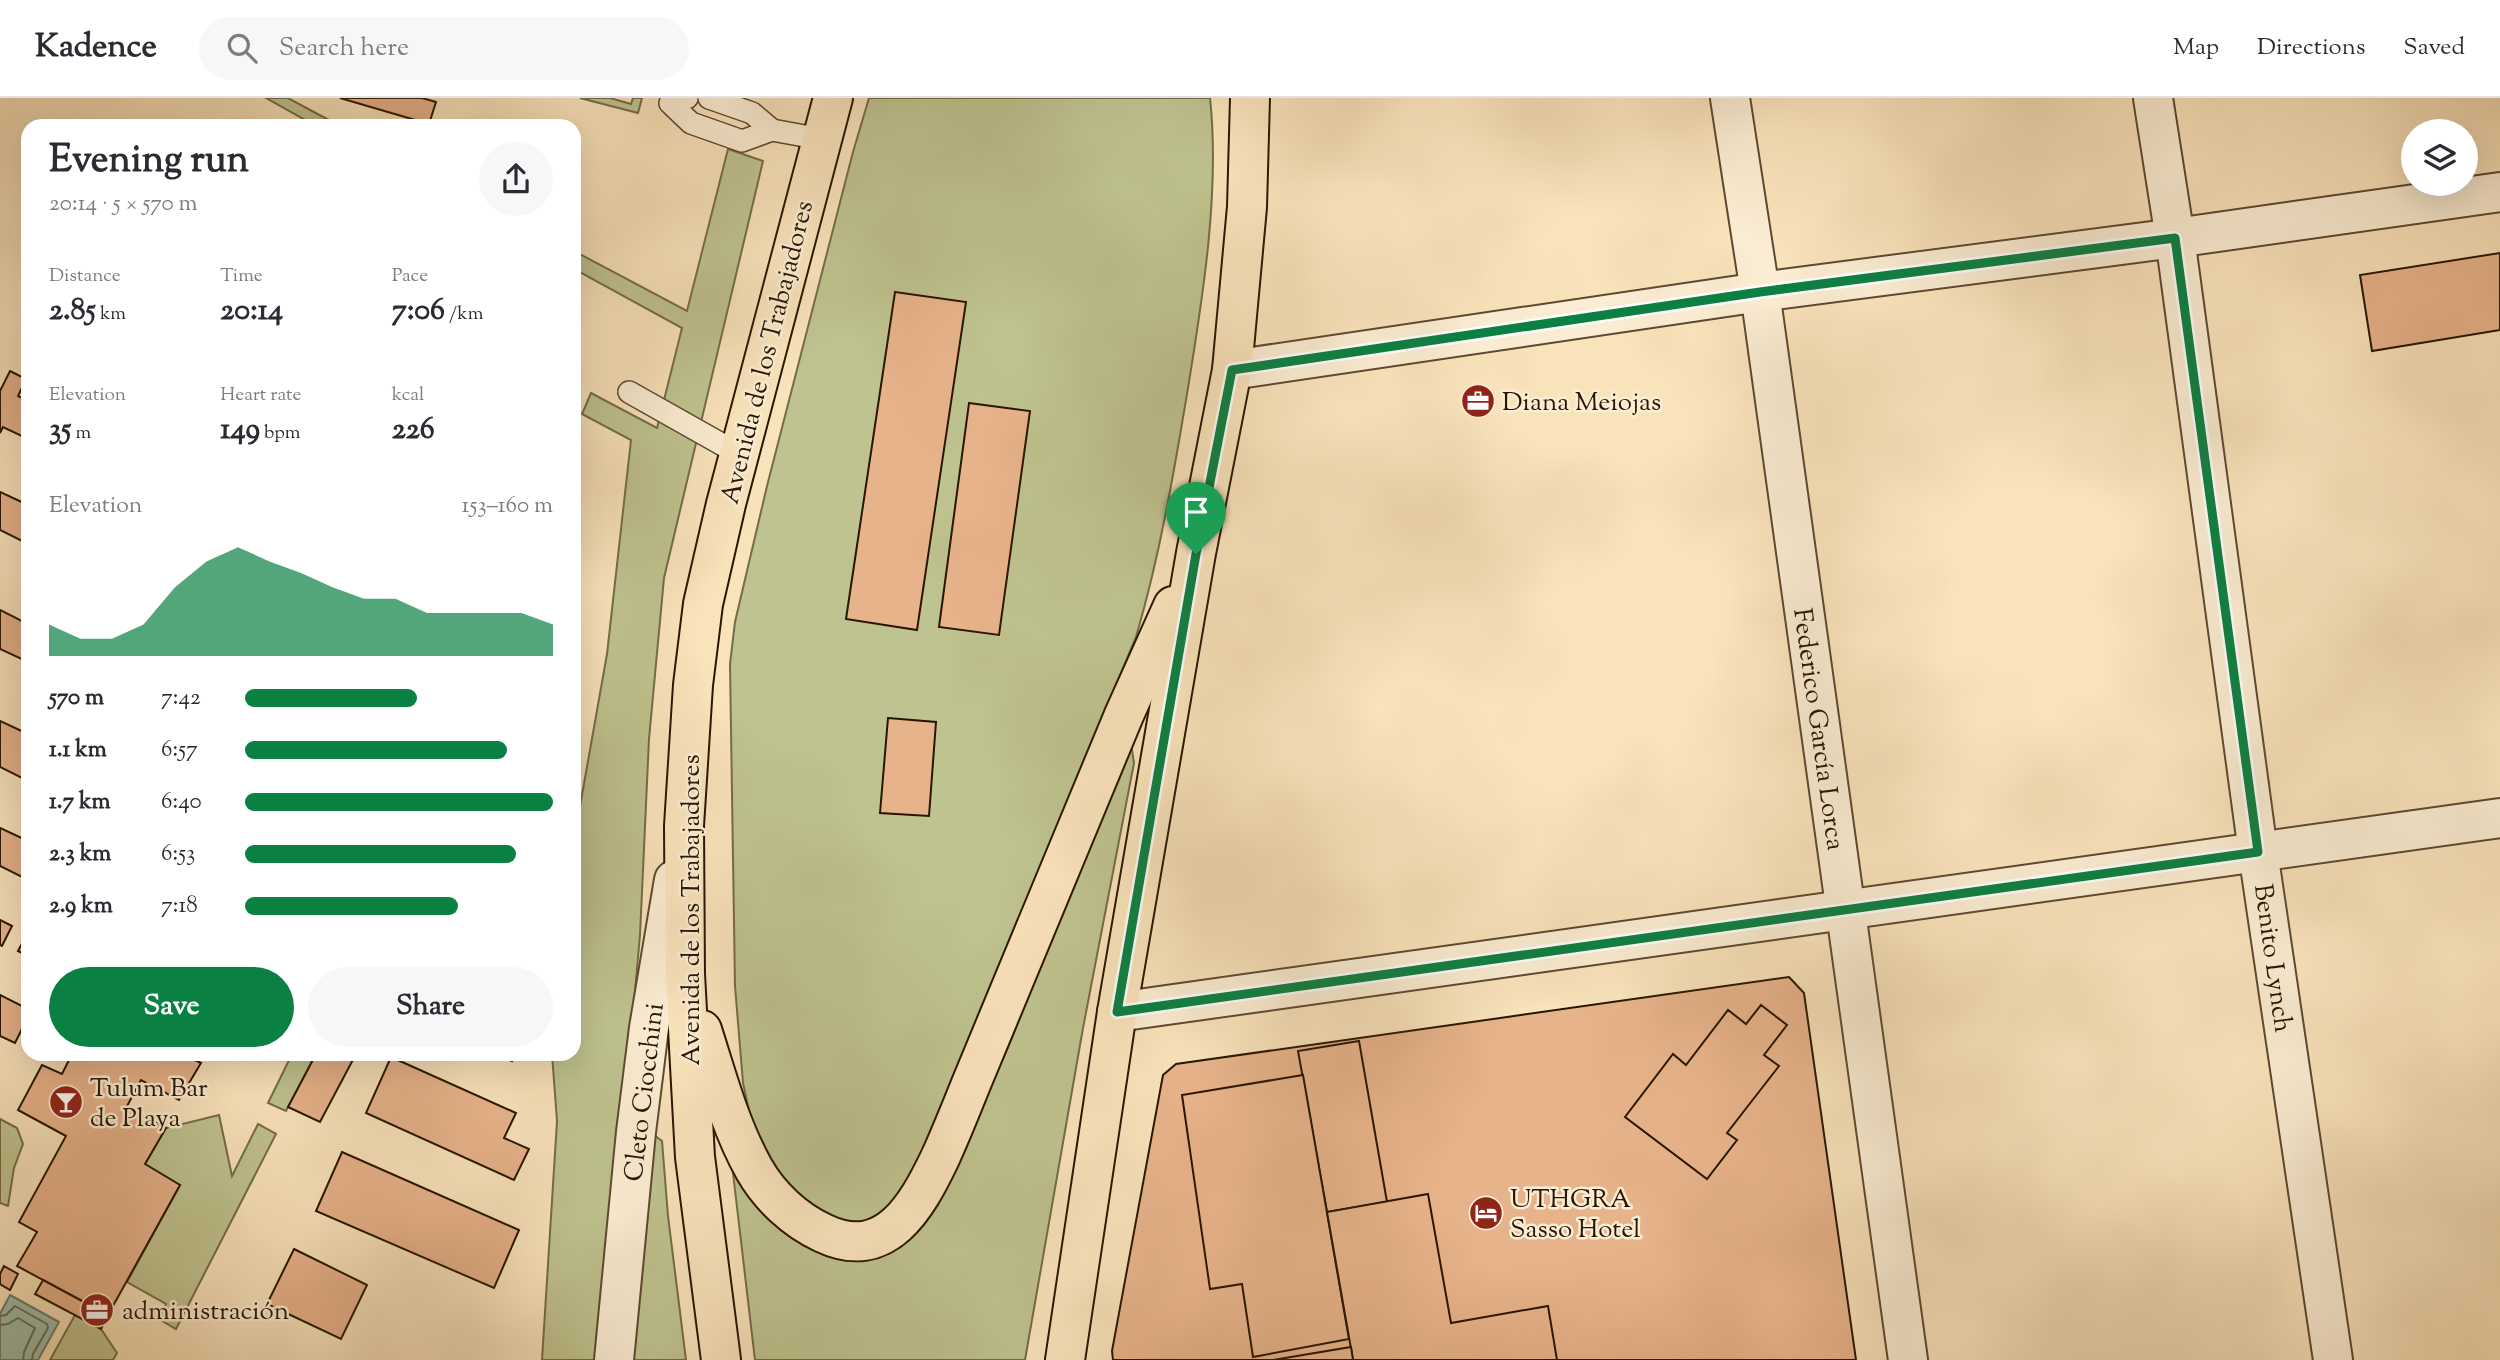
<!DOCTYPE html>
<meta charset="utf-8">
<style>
body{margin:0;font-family:"Sorts Mill Goudy",serif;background:#f7f7f7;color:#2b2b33;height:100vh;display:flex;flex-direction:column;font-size:26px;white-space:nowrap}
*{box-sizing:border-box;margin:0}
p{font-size:23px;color:#7c7c81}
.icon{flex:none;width:38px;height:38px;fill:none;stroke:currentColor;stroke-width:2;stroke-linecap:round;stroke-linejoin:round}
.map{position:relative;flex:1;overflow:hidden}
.details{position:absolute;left:21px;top:21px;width:560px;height:942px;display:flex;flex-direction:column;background:#fff;border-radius:21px;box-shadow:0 7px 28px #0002}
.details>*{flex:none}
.buttons{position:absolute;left:2401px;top:21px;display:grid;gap:14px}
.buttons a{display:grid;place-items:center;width:77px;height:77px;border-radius:50%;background:#fff;box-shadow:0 7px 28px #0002;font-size:35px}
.pin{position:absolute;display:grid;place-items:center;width:60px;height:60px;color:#fff;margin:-72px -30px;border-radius:50% 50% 50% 0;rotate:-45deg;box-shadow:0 0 7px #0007}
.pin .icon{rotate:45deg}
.round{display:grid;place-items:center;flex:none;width:74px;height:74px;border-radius:37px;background:#f7f7f7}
.headline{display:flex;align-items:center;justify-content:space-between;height:119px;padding:0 28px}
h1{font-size:38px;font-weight:700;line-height:52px}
.figures{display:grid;grid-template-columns:repeat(3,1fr);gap:10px;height:119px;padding:7px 28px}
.figures div{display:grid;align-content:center}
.figures b{font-size:30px;font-weight:700}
.figures small{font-size:19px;font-weight:400}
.figures p{font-size:19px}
.chart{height:196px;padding:14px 28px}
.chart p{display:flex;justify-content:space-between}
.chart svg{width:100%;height:126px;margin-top:7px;fill:#0b8043;opacity:.7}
.action{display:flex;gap:14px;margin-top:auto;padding:14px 28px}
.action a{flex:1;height:80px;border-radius:42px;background:#0b8043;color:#fff;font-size:28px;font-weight:700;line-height:80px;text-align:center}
.action a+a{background:#f7f7f7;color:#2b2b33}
ul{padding:0 28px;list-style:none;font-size:23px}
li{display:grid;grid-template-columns:112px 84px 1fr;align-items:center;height:52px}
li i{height:18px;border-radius:9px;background:#0b8043}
header{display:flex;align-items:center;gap:42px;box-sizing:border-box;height:98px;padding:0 35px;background:#fff;border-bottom:2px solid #e1e1e2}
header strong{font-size:33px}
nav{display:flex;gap:38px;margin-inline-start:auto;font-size:24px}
.search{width:490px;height:63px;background:#f7f7f7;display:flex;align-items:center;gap:18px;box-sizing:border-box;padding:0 24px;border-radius:38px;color:#7c7c81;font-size:26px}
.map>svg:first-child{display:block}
.green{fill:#bfc38f;stroke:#746c48;stroke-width:2}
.water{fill:#9ebeac;stroke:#6f7b68;stroke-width:2}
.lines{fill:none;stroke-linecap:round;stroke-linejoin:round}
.shore{stroke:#646a57;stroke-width:2}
.building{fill:#e7b38b;stroke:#291602;stroke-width:2}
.service-casing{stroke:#5d4930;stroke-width:24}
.minor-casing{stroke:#5d4930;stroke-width:42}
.primary-casing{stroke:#291602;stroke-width:42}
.service{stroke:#fbedd3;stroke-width:21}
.minor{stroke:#fbedd3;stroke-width:38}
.primary{stroke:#f9e3bb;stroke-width:38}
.route-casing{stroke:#fff;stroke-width:14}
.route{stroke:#0b8043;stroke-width:9}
.labels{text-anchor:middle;stroke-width:5;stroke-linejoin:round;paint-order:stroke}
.street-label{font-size:26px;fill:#291602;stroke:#fbedd3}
.poi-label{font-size:26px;fill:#291602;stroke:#fbedd3;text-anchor:start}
</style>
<header>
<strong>Kadence</strong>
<div class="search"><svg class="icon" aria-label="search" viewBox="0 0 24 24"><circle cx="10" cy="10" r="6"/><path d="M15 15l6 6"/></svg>Search here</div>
<nav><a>Map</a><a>Directions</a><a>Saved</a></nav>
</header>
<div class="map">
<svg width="2500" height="1262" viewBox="0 0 2500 1262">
<rect width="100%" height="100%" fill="#f9e3bb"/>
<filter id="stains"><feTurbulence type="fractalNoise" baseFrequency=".00286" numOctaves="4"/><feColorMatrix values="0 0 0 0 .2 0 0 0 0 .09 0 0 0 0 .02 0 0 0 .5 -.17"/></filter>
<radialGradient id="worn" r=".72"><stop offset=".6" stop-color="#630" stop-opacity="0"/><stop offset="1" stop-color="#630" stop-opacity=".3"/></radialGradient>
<g class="green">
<path d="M266,0H288L340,28H316Z"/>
<path d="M580,0H610L631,6L633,0H642L638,15Z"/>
<path d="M869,0H1210C1220,92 1203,198 1188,290C1174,374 1160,457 1136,539L915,1070L889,1114L862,1127L814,1115L798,1104L755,1040L743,985L735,888L730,566L735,524L767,388L853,54Z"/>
<path d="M728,51L763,63L664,480L649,641L640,837L602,1262H542L557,1023L552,956H574V742L607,556L631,342L582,316L591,295L657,330L682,230L574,171V153L687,213Z"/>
<path d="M1132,652L1134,665L1083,930L1025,1262H755L731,1058L812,1151L838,1161L864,1158L973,1028L1011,942L1123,657L1127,653Z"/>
<path d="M292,956H316L286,1013L268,1005Z"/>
<path d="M219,1017L232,1078L258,1026L276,1036L176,1231L159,1221L166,1206L127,1184L180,1087L145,1066L166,1030Z"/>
<path d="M0,1021L17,1030L23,1046L14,1070L8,1108L0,1105Z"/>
<path d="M653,1036L662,1043L668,1118L686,1262H627Z"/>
<path d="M75,1217L101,1231L117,1255L113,1262H50Z"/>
</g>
<path class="water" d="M10,1197L59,1224L38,1262H0V1216Z"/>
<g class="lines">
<g class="shore">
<path d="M0,1218L6,1217L15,1208L47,1226L48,1230L33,1256L32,1262"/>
<path d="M0,1227L8,1226L18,1220L35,1230L24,1254L23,1262"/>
</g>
</g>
<g class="building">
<path d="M340,0H422L436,4L429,26Z"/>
<path d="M2500,155V232L2372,253L2360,177Z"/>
<path d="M895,194L966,204L917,532L846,521Z"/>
<path d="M10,273L26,281L18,298L28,303V341L3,329L0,335V293Z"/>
<path d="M969,305L1030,313L999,537L939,529Z"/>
<path d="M0,394L28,407V446L0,432Z"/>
<path d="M0,512L28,526V564L0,551Z"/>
<path d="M888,620L936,624L929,718L880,715Z"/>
<path d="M0,623L28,636V683L0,669Z"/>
<path d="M0,730L28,743V782L0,768Z"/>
<path d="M0,822L12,828L2,848L0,847Z"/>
<path d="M28,834V858L18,853Z"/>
<path d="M1789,879L1804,895L1856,1262H1113L1112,1253L1163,977L1176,966Z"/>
<path d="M0,897L28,911V919L15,945L0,938Z"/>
<path d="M1761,907L1787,927L1764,957L1779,968L1727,1035L1737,1042L1707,1081L1625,1019L1673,956L1686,967L1728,912L1746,926Z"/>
<path d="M1359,943L1387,1104L1327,1114L1298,953Z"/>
<path d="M72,956H183L201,965L179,1002L141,982L126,1010L166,1030L145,1066L180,1087L108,1217L17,1168L37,1134L19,1124L66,1038L18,1012L42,967L62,976Z"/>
<path d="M316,956H356L320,1024L288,1009Z"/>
<path d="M495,956H516L512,963Z"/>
<path d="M391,959L516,1015L504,1040L529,1051L514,1082L366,1015Z"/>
<path d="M1303,977L1349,1241L1253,1259L1242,1186L1210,1191L1182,997Z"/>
<path d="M342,1054L519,1132L494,1190L316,1113Z"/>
<path d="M1428,1096L1451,1225L1548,1208L1557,1262H1353L1327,1114Z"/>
<path d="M294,1151L367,1187L341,1241L267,1206Z"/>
<path d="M4,1168L18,1176L10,1192L0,1186V1176Z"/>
<path d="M43,1182L108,1217L101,1231L35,1196Z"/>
<path d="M1351,1249L1353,1262H1273Z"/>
</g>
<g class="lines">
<g class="service-casing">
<g id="service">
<path d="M687,0L670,5L691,25L742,43L772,32L821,41"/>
<path d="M709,0L752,15L772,32"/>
<path d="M629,294L739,356"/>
</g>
</g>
<g class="minor-casing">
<g id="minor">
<path d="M1730,0L1760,194L1908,1262"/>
<path d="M2153,0L2175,140L2258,754L2333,1262"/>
<path d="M1232,272L1760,194L2175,140L2500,94"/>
<path d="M1117,914L2500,720"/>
<path d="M614,1262L636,1034L649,930L674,782"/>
</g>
</g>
<g class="primary-casing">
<g id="primary">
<path d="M702,932C717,979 730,1028 754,1071C770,1099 795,1122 823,1135C886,1165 917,1108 940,1060C951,1036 961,1011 971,986L1124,617L1173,508"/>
<path d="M721,1262L695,1059L685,876L684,728L693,587L703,506L726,406L833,0"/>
<path d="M1065,1262L1117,914L1196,455L1232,272L1247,109L1250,0"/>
</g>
</g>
<use href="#service" class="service"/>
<use href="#minor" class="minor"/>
<use href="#primary" class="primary"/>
</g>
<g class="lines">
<g class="route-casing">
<path id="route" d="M2175,140L2258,754L1117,914L1196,456L1232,272L1760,194Z"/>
</g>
<use href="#route" class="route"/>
</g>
<defs>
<g id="office-disc" transform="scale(1.75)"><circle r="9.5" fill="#8f2418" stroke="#fbedd3"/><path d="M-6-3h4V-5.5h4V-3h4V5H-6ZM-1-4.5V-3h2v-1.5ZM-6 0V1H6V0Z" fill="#fff"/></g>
<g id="bar-disc" transform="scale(1.75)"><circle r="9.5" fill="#8f2418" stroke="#fbedd3"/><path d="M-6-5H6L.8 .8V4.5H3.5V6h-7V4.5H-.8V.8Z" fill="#fff"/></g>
<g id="hotel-disc" transform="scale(1.75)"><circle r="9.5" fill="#8f2418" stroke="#fbedd3"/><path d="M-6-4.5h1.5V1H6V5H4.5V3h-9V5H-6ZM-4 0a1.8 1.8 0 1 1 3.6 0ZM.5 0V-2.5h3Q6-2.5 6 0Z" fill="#fff"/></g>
</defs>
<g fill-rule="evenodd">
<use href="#office-disc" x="1478" y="303"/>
<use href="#bar-disc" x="66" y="1004"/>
<use href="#hotel-disc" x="1486" y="1115"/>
<use href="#office-disc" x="97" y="1212"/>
</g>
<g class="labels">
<g class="street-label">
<text transform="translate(766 254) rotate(-76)" y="9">Avenida de los Trabajadores</text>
<text transform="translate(1820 631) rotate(82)" y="9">Federico García Lorca</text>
<text transform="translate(690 812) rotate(-90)" y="9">Avenida de los Trabajadores</text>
<text transform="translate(2274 860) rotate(82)" y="9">Benito Lynch</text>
<text transform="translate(643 994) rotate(-83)" y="9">Cleto Ciocchini</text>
</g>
<g class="poi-label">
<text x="1502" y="312">Diana Meiojas</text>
<text x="90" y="998">Tulum Bar<tspan x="90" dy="30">de Playa</tspan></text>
<text x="1510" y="1109">UTHGRA<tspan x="1510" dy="30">Sasso Hotel</tspan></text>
<text x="122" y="1221">administración</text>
</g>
</g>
<rect width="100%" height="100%" filter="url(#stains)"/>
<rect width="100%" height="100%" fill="url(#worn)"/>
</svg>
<div class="buttons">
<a><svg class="icon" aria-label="layers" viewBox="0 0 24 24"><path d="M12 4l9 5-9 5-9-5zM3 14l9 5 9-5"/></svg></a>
</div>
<div class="pin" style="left:1196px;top:456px;background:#1e9e55"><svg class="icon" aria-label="arrive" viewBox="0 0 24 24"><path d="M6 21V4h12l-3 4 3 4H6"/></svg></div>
<section class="details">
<div class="headline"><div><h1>Evening run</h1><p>20:14 · 5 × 570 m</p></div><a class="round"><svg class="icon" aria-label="share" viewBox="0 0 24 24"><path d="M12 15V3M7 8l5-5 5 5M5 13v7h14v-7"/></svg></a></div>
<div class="figures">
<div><p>Distance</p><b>2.85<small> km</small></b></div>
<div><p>Time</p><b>20:14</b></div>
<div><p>Pace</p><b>7:06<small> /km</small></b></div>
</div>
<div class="figures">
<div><p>Elevation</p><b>35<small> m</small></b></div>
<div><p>Heart rate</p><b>149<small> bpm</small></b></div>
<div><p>kcal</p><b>226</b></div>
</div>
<div class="chart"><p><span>Elevation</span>153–160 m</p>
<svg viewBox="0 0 160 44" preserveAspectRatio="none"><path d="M0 44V33L10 38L20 38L30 33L40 20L50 11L60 6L70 11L80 15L90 20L100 24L110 24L120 29L130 29L140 29L150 29L160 33V44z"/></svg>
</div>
<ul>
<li><b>570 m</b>7:42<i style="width:56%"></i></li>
<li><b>1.1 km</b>6:57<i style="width:85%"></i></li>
<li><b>1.7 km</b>6:40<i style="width:100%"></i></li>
<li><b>2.3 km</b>6:53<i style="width:88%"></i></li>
<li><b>2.9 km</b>7:18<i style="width:69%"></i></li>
</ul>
<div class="action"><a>Save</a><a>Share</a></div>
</section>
</div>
